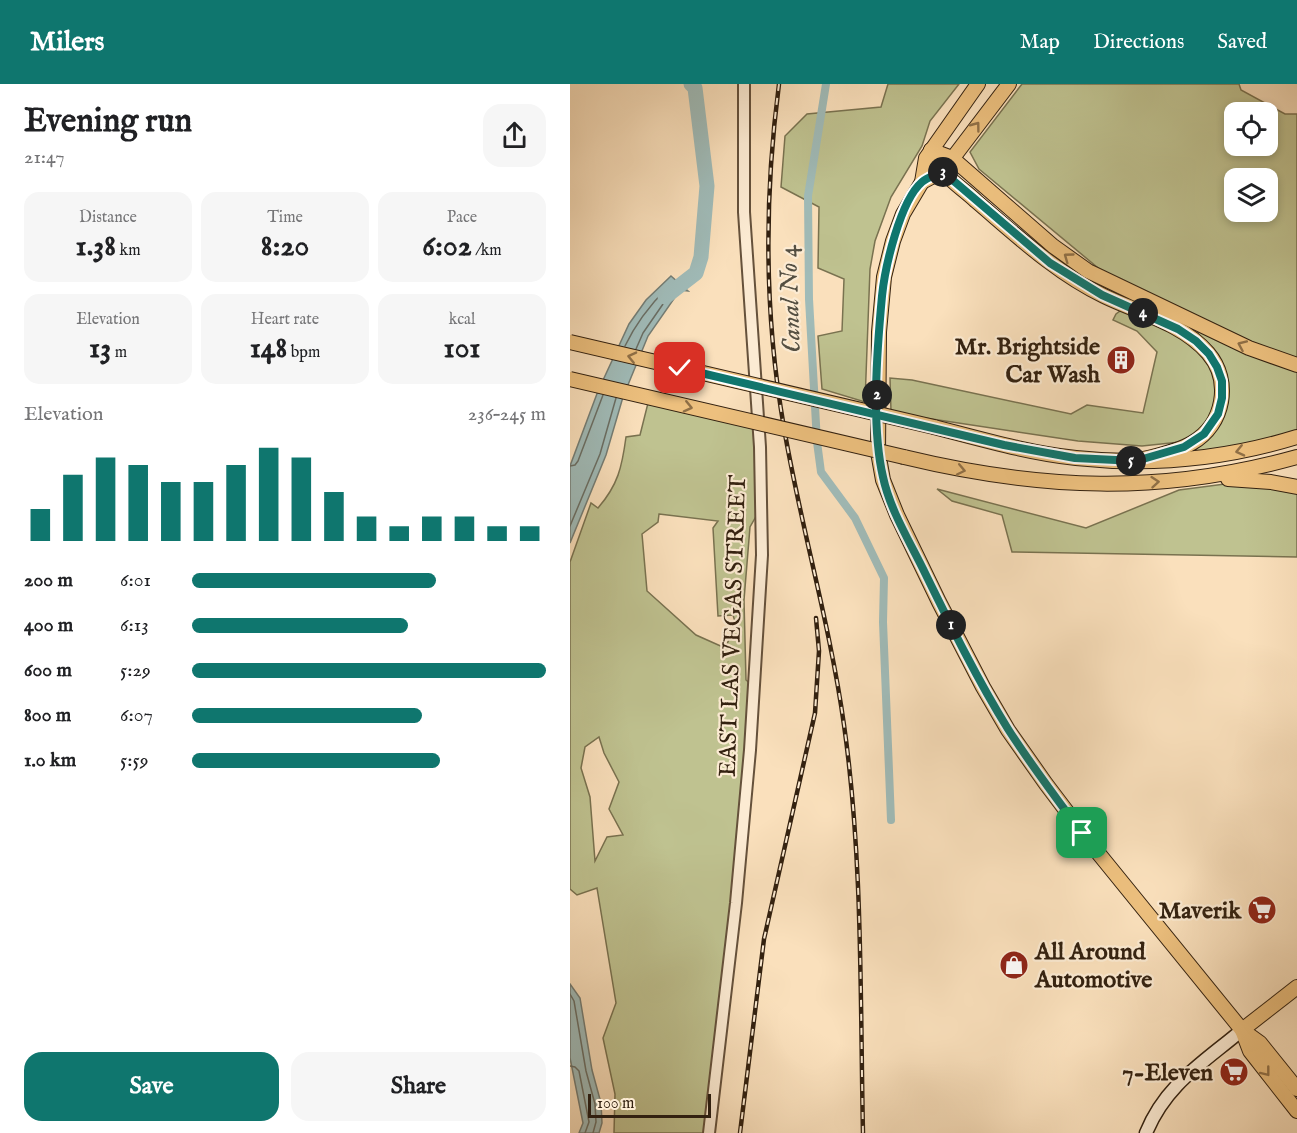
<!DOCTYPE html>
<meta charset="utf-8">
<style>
body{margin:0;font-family:"IM FELL English",serif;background:#f6f6f6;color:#202124;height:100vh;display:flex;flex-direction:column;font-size:22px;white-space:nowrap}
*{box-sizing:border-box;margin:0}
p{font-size:20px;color:#757577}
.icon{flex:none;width:33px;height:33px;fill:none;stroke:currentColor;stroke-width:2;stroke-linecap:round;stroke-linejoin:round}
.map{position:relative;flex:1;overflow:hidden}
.side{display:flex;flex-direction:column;background:#fff;width:570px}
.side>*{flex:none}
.fabs{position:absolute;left:654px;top:18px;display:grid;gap:12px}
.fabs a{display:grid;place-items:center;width:54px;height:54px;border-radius:12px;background:#fff;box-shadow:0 3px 9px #0003;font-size:30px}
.scale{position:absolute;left:18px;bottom:15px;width:123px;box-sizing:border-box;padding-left:6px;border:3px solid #332110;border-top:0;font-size:16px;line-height:21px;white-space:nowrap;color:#332110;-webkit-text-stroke:4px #fcebd3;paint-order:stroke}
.pin{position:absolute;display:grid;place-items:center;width:51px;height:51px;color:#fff;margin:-26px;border-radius:12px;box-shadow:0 3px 9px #0006}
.km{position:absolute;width:30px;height:30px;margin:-15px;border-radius:50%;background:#222;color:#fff;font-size:16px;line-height:30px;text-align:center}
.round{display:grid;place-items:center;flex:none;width:63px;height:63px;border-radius:18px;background:#f6f6f6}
.headline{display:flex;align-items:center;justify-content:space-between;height:102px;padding:0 24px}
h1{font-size:33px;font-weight:700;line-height:45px}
.stats{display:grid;grid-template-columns:repeat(3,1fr);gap:9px;height:102px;padding:6px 24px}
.stats div{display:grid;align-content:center;border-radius:15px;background:#f6f6f6;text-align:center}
.stats b{font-size:30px;font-weight:700}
.stats small{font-size:16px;font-weight:400}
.stats p{font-size:16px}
.chart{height:168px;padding:12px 24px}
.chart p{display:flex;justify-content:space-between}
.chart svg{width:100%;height:108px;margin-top:6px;stroke:#0f766e;stroke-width:6}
.action{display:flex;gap:12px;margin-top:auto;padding:12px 24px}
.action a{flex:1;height:69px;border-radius:18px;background:#0f766e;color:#fff;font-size:24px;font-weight:700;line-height:69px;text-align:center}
.action a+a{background:#f6f6f6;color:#202124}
ul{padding:0 24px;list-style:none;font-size:20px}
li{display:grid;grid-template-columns:96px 72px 1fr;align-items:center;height:45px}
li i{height:15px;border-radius:8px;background:#0f766e}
header{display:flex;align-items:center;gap:36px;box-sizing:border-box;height:84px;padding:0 30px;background:#0f766e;color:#fff}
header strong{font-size:28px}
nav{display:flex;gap:33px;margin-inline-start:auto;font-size:21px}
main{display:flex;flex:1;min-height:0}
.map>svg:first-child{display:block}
.green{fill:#bfc290;stroke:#797250;stroke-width:1.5;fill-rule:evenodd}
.water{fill:#a0bbb8;stroke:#747d75;stroke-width:1.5}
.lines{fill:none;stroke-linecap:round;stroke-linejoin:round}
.shore{stroke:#6a6e64;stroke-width:1.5}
.canal{stroke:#a0bbb8;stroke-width:8}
.river{stroke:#a0bbb8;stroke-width:15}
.tertiary-casing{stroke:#65513b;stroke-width:14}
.secondary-casing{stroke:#332110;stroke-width:15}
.primary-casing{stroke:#332110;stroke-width:16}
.tertiary{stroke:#fcebd3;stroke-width:10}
.secondary{stroke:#fcebd3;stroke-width:12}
.primary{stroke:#edc07e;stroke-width:14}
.rail-casing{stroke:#332110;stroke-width:4.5}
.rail{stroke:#fcebd3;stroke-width:2;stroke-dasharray:7;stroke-linecap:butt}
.primary-bridge-casing{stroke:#332110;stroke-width:16;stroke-linecap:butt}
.primary-bridge{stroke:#edc07e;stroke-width:14}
.oneway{stroke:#907047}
.route-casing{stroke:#fff;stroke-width:12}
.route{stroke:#0f766e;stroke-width:8}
.labels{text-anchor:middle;stroke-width:4.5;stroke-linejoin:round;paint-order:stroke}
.poi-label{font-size:24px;font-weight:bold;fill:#332110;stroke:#fcebd3;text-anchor:end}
.street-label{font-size:24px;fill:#332110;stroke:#fcebd3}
.water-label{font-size:26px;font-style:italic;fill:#544f42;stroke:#fcebd3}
</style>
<header>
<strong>Milers</strong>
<nav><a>Map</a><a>Directions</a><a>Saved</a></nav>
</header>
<main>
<section class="side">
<div class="headline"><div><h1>Evening run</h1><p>21:47</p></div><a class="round"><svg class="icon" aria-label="share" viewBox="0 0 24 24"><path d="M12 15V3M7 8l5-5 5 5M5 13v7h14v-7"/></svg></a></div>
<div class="stats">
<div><p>Distance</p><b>1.38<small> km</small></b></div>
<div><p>Time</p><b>8:20</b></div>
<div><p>Pace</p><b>6:02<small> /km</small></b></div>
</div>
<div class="stats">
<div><p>Elevation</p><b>13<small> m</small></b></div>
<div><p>Heart rate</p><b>148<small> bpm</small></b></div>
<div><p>kcal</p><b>101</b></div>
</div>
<div class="chart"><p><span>Elevation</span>236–245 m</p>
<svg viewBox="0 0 160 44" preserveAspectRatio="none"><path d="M5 44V31M15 44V17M25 44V10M35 44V13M45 44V20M55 44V20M65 44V13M75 44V6M85 44V10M95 44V24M105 44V34M115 44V38M125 44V34M135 44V34M145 44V38M155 44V38"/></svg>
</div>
<ul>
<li><b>200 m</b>6:01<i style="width:69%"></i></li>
<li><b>400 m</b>6:13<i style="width:61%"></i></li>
<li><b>600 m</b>5:29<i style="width:100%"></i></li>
<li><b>800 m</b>6:07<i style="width:65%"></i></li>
<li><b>1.0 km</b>5:59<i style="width:70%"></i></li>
</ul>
<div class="action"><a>Save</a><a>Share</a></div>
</section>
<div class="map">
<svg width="727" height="1049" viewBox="0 0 727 1049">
<rect width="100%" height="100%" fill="#fae0bc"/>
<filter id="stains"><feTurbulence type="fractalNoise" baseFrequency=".00333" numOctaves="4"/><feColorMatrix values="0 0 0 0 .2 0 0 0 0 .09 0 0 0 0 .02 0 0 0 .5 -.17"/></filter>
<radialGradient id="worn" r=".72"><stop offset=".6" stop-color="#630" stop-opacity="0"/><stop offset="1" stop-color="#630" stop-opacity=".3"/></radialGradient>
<g class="green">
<path d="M318,0H389L360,37L352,62L321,113L305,157L300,185L295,318L252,305L248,252L272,247L274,195L248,184L249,123L211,103L215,52L237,30L311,23Z"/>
<path d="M452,0H669L671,6L715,30H727V350L620,375L629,361L610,358L572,362L508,357L342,332L321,327L320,294L342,296L501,330L517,321L573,329L587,268L567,247L543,236L546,230L557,222L632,262L625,239L551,203L409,85L400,68ZM664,28H698V62H664ZM664,94H698V128H664Z"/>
<path d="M79,315L188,334L192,422L180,443L174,516L176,596L184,603L138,1049H44L45,1010L33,954L46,919L27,804L7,811L0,805V478L21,419L28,424C48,401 52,383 56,353L70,351ZM89,430L148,437L143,444L148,532L163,531L166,541L155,564L126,551L77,507L72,450L88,438ZM29,653L34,669L49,698L39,725L53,751L37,753L25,777L20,713L11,684L15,663Z"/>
<path d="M727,396V473L442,468L432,431L382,417L367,405L516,444L609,406L678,397Z"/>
</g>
<g class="water">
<path d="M101,192L118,207L110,206L78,252L53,313L36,371L0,459V382L28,307L59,240L76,216Z"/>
<path d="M0,900L10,914L22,986L31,1019L32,1039L29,1049H9L13,1039L0,974Z"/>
</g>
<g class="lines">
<g class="shore">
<path d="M55,262C66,239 79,222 97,204L101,203L102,207L73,249L66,265"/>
<path d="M0,382L5,381L8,377L33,311"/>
<path d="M0,442L30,370L46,314"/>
<path d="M0,910L4,917L16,987L25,1020L26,1038L23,1049"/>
<path d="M0,982L5,983L9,987L19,1038L15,1049"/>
</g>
<path class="canal" d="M256,0L238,112L239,215L247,358L251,388L285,434L314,494L313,538L321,736"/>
<path class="river" d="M95,213L126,189L131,173L137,102L125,4L121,0"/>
<g class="tertiary-casing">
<path id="tertiary" d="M139,1049L166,819L180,666L192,471L190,363L174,128V0"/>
</g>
<g class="secondary-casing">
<path id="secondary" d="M576,1049C596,1000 633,979 672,946"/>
</g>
<g class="primary-casing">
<g id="primary">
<path d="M408,0L356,74L352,98L333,130L323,157L314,193L309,248L308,368L313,396L327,431L369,518L413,603L438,646L476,700L529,770L672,946L690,959L727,1005"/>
<path d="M361,66C365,73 368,81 372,86C381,98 396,107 406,117C446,151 486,189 534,212C569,229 612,239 638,269C662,297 654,341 622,359C605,369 584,372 566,377"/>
<path d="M361,66L382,74L483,162L518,187L679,264L727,281"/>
<path d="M352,98L373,87L439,0"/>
<path d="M364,343C411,355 458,369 506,374C580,382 656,375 727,353"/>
<path d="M334,373C471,406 590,411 727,373"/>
<path d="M658,395L701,398L727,403"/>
<path d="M672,946L680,967L727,1027"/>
<path d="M672,946L727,903"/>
</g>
</g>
<use href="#tertiary" class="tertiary"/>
<use href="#secondary" class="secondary"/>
<use href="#primary" class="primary"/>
<g class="rail-casing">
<g id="rail">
<path d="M209,0C194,115 194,229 214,344C231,443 260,541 274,641C293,775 290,913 293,1049"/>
<path d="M170,1049L194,855L245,629L249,567L246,534"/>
</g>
</g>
<use href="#rail" class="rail"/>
<g class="primary-bridge-casing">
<g id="primary-bridge">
<path d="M0,258L364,343"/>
<path d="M0,295L334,373"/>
</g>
</g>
<use href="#primary-bridge" class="primary-bridge"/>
</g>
<defs><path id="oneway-chevron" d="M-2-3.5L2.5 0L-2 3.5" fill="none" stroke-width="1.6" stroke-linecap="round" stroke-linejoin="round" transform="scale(1.5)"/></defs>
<g class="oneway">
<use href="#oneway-chevron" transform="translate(406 42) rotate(-53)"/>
<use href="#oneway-chevron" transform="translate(498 173) rotate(-144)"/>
<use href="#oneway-chevron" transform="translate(672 261) rotate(-156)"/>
<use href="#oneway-chevron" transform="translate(62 273) rotate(-167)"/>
<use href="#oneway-chevron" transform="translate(118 323) rotate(13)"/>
<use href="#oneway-chevron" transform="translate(670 367) rotate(167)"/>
<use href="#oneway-chevron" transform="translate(391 386) rotate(12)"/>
<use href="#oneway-chevron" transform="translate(585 398) rotate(-5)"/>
<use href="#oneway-chevron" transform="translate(696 988) rotate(52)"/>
</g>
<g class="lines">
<g class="route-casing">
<path id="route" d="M110,284L434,361L505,374L566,377L614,363L634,350L648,330L652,314V297L647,283L639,270L626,257L608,245L532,211L480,179L372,87C366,91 358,93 352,98C330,117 315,183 312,212C307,266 301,341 313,393C320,426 340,458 355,489C381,542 407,595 438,645C461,681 487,715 512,749"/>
</g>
<use href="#route" class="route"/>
</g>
<defs>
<g id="building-disc" transform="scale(1.5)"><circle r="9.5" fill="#8f2418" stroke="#fcebd3"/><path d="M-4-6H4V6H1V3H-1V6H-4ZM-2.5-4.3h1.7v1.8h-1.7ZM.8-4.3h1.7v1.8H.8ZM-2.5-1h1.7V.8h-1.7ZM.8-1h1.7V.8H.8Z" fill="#fff"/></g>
<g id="supermarket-disc" transform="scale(1.5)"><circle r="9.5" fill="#8f2418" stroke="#fcebd3"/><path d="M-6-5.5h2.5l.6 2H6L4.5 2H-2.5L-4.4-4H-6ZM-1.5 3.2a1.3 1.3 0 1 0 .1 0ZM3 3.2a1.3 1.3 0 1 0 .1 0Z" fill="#fff"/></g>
<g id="shop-disc" transform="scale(1.5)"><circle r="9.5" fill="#8f2418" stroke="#fcebd3"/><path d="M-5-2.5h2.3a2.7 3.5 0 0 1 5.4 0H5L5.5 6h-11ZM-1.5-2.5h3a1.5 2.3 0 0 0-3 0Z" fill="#fff"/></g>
</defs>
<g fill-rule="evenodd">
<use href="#building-disc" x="551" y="276"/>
<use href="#supermarket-disc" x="692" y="826"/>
<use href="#shop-disc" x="444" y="881"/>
<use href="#supermarket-disc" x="664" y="988"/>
</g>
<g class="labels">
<g class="poi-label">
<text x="530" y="270">Mr. Brightside<tspan x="530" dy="28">Car Wash</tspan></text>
<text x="671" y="834">Maverik</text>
<text x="465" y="875" text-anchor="start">All Around<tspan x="465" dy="28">Automotive</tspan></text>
<text x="643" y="996">7-Eleven</text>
</g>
<g class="street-label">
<text transform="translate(162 542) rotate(-88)" y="8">EAST LAS VEGAS STREET</text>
</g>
<g class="water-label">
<text transform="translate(219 215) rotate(-92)" y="9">Canal No 4</text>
</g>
</g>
<rect width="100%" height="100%" filter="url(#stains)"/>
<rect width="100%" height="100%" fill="url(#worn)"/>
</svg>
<div class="fabs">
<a><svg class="icon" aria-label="locate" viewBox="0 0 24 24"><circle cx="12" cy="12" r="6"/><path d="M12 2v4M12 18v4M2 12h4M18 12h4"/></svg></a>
<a><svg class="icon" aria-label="layers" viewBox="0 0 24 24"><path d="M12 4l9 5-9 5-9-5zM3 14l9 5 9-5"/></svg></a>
</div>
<div class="scale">100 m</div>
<div class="pin" style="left:512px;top:749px;background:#1e9e55"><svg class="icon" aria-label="arrive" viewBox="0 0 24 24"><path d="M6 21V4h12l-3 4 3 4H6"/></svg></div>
<div class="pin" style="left:110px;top:284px;background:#d93025"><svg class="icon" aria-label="check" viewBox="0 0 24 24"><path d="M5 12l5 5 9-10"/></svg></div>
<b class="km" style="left:381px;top:541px">1</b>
<b class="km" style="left:307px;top:311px">2</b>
<b class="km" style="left:373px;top:88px">3</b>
<b class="km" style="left:573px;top:229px">4</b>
<b class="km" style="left:561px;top:377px">5</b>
</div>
</main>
